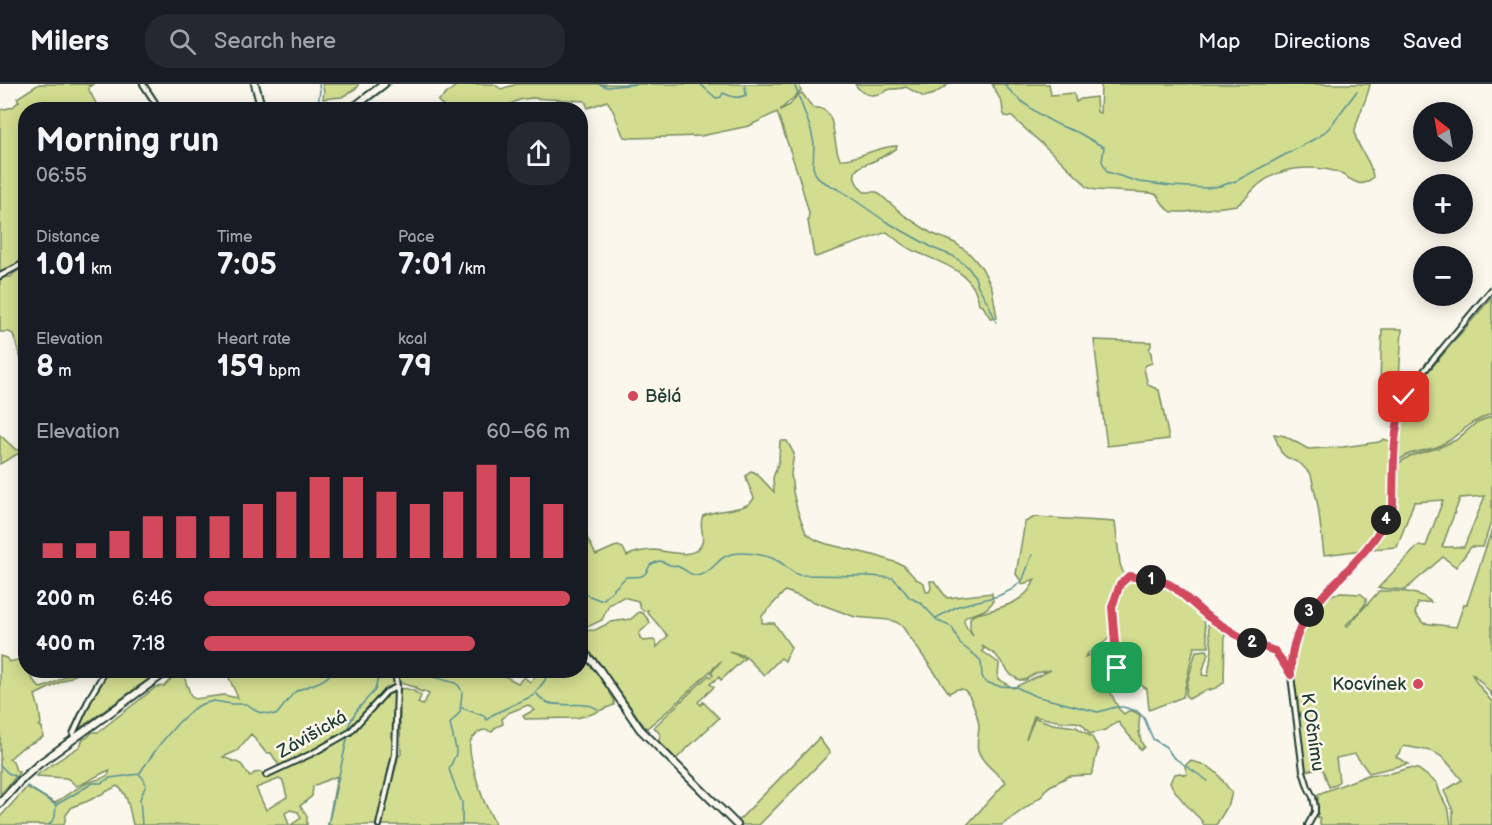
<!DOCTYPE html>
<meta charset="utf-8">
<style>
body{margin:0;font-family:"Balsamiq Sans",sans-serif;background:#242831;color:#f1f3f6;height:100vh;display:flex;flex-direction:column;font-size:22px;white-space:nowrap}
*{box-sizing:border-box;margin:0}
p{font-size:20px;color:#9ea1a6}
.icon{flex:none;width:33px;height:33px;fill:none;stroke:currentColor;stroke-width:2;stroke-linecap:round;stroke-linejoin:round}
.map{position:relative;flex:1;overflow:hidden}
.details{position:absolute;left:18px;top:18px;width:570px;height:576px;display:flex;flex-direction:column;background:#171b24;border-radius:24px;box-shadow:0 3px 15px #0003}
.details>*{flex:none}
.needle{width:39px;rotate:329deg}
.tools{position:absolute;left:1413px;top:18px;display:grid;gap:12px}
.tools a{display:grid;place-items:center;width:60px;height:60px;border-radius:50%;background:#171b24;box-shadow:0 3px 15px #0003;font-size:30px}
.pin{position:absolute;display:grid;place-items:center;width:51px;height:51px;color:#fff;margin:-26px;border-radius:12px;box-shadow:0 3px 9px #0006}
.km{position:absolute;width:30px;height:30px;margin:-15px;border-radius:50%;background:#222;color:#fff;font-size:16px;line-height:30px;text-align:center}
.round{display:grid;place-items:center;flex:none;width:63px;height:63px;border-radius:24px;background:#242831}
.headline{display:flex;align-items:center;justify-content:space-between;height:102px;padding:0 18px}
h1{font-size:33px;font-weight:600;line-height:45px}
.figures{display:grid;grid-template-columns:repeat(3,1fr);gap:9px;height:102px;padding:6px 18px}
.figures div{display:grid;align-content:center}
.figures b{font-size:30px;font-weight:600}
.figures small{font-size:16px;font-weight:400}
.figures p{font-size:16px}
.chart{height:168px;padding:12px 18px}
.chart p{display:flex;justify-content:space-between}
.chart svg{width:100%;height:108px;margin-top:6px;stroke:#d1495b;stroke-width:6}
ul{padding:0 18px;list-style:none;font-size:20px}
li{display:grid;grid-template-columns:96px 72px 1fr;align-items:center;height:45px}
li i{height:15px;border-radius:8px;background:#d1495b}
header{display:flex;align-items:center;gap:36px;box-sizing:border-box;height:84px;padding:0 30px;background:#171b24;border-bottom:2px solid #363941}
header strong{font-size:28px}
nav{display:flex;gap:33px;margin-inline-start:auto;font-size:21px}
.search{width:420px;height:54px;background:#242831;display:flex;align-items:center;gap:15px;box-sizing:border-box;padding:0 21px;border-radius:24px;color:#9ea1a6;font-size:22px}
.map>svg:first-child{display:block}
.green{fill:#d2dd90;stroke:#788d62;stroke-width:1.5;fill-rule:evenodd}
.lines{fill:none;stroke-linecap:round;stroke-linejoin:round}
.stream{stroke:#569097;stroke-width:1.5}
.street-casing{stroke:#1f3d34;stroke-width:8}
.secondary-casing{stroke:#1f3d34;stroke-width:10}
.street{stroke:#fbf7ec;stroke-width:4}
.secondary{stroke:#fbf7ec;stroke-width:6}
.route-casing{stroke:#fff;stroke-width:12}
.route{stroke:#d1495b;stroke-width:8}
.poi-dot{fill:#d1495b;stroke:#fbf7ec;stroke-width:2}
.labels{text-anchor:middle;stroke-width:5;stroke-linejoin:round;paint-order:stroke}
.poi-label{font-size:18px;fill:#1f3d34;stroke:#fbf7ec;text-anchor:start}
.street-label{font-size:18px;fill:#1f3d34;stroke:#fbf7ec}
</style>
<header>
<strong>Milers</strong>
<div class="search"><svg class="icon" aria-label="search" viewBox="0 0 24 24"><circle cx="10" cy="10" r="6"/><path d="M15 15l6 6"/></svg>Search here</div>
<nav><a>Map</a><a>Directions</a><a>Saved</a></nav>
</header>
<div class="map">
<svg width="1492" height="741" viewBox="0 0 1492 741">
<rect width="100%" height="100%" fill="#fbf7ec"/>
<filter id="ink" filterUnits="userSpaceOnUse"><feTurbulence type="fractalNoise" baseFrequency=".0167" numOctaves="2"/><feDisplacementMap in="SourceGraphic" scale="12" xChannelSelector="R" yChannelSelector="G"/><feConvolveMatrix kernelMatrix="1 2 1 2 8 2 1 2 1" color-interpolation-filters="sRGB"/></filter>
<g filter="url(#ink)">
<g class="green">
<path d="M39,0H86L88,1L94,0L89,3V6L99,25L26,26L25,177L0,190V26L13,23L19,17L17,14Z"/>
<path d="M322,0H358V3L342,13L323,15L324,7Z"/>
<path d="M458,0H494L501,5L517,0H799L801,7L780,26L790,21L796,13L802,9L813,24C839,21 831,59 840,75C856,77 879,61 897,62L896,65C889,69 882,73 874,77C870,79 864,80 860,83C849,90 857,101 864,108H877L905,132L931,149L955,159L969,169L982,184L992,204L997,234H990L983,222L979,220C975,187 939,178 914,167C904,163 896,155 887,148L816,173L814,172L808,137L809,129L799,93L777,28L749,42L701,52L633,54L624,53C618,42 615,26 607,17L588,24L585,17L531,14L519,16L500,25H446L438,17Z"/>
<path d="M855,0H949L934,10L924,13L906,3C900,5 897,5 891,5C886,6 886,8 882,9C870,13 862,11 855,0Z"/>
<path d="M992,0H1049L1051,11L1074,9L1076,18L1081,15L1096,13L1097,28L1100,29L1101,1L1099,0H1370C1368,15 1354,38 1355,50C1358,66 1372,77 1373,93C1360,108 1350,93 1337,88C1328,85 1318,84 1309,84C1288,84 1269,90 1254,105C1248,111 1244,117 1237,121L1186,128H1172L1165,123L1157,111L1151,109L1095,106L1086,103L1084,99L1060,76L1012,33L1005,32L1003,28L1002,19Z"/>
<path d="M25,182H26L25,286L23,281L13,250L9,248H0V196L5,193H11L14,189Z"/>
<path d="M1492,213V329L1472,339L1450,356L1437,363L1409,370L1397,377C1397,356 1400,334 1407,314H1409V310Z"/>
<path d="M1382,245H1402L1399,296L1380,297Z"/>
<path d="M1094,256L1151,258V262L1149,265L1151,269L1152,279L1146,281L1144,285L1148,301L1159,306L1169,355L1107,362L1104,340Z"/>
<path d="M1492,332V435L1483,463H1471L1456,483L1443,473L1405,506L1378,504L1418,462H1426L1443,416L1414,418L1397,463L1371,465L1395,426L1396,419L1397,380L1410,372L1438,364L1456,356L1476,339ZM1485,412L1464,463H1442L1460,414Z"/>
<path d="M1274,350L1285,352L1308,365L1343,363L1379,358L1384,355L1390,357L1393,367L1392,394L1390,397L1391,419L1389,427L1363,466L1324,471L1318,422L1311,391L1301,380L1286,373L1281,368Z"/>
<path d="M0,351L15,365L23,367L0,380Z"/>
<path d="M780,357H787L794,370L791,389L793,408L797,425L806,449L816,456L827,460L877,472L903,481L916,495L924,499L926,508H929L931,504L930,497H934L947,514L992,509L993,518C991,520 988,524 986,525C972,534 952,527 973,552L970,545V534L974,531C997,524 1026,521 1035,495L1023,500L1016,490L1025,438L1035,433L1115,438L1120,480L1124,491L1122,492C1121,502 1113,509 1111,519C1109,529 1115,542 1110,552C1105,562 1092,563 1085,573L1113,562C1113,538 1111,516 1126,495L1130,494L1146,498L1164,499L1172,503L1203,531L1209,563H1194L1183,613L1149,626L1147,605L1136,598L1131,590L1115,584L1110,587L1108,590L1111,598L1107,602L1119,625L1124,630L1128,627H1133L1140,631C1138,642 1138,653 1144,663L1141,666L1118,638L1105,646L1090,650L1082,640L1075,638H1062L1034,632L1026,655L1035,634L1053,640L1076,643L1092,653L1099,665C1094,673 1096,683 1091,691L1069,692L1050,702L1044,707L1043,711L1002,741H967L1006,698C997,689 982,679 978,666C976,658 979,650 979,642C978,634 971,607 962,605C957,604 953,607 949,609L902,542L896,538L889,536L855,533L785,507L762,532V539H774L791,563L785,577L781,574L764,591L745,572L730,567L729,568L745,574L721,596L719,593L710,600L714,603L698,618L701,621L703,618L719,634L676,675L659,658L660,650L654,643L709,591L711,593L713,591L711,589L721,577L670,625L647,644L644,642L598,577L581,559V547L595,546L611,538L631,535L639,528L643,529L650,538L649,540L639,549L640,554L643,557L653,556L656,558L657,563L668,552L647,528L648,526L644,527L641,525L638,517L623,513L609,521L602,536L581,546L580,440L596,471L614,463L618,462L623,464L627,472C634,468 646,466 654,466C668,467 695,477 702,459C705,450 698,441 703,432C717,424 748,428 754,414L747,397L746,392L751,387L756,389L774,408L773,394L779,376ZM982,562L996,571L1011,591L1019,596H1025L1036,589L1051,586L1013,604L998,595L999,579L982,567L984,565Z"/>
<path d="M1492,445V612C1489,607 1476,592 1472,590L1477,599L1492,618V741H1453V727L1444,707L1462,696C1454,687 1445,672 1433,668C1425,665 1413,664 1404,662L1396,673L1408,680L1369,689L1355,670L1336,674L1339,697L1335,701L1329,703L1322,683L1306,687L1304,681L1294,592L1296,561L1301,547L1312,529L1327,513L1334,510L1342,509L1361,510L1366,514V519L1358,529L1346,541L1347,543L1379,507C1396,507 1418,506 1431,518L1418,519L1415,529L1423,539L1456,543L1464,520H1467Z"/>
<path d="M1211,537L1225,546L1224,598C1218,605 1212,605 1204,607C1199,609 1194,612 1189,615L1186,612L1187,600L1196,567L1207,566L1208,568C1207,576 1203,583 1202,591L1208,592L1212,565L1208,540Z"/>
<path d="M581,569C590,581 616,606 614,621L589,631L576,634L525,635L523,632L534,626L528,621L508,629L502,635L503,640L496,643L492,648C487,646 484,645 479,648C475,651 471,655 470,659C468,670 480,708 485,719C488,727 493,733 495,741H380C384,730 385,718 389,707C392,695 396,684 398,673L401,670L399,612L400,605C408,603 415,608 421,612L418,619L423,621L429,610L423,607L422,608L415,605L416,603C408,603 402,597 394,599L393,671L391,674L392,675L376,741H328L337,692L313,702L312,712L300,722L307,732V741H291L301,734L298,728L290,726L285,729L289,741H133C130,729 128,708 117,702L88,717L72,723L66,731L64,741H0V733L27,703L55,719C66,711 77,703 90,698C97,695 101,696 108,691L110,686C98,690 88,699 76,702L70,696L66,694L37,692L38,690L80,662L83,655L88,653L92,648H98L156,603L164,602L173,593L183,590L191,612L195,615L223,611L238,614L226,587L492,586L518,599L524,593L530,598L541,587L580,586ZM251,650L266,669H271L280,683L322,663L273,689L264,692L261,688L254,689L250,693L241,680L223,673L237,667ZM279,695L283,697L287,713L266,726L256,704Z"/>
<path d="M0,572L6,574L9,578L22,575L25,582L26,586L28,587L34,597L40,604C56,602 68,586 83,587L35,611L39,625L41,640L39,642L42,643L43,653L22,664L9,675L13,677L16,687L19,688L18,690L0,711Z"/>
<path d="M108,587L140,589L146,590L150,594L77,646L93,610Z"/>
<path d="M819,654L830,669L759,741H743L738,737Z"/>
<path d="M1190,677C1201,679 1213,683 1220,693C1225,699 1226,703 1232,708L1229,720L1216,741H1204C1202,735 1199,734 1195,730C1186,721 1176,710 1170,699L1172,694L1175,690L1180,689L1185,691L1187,690L1185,682Z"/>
<path d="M1409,684L1418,685L1437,699L1440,709L1449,727L1451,741H1320V734L1316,732L1318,725V710L1368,691L1392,689Z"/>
</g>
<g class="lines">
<g class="stream">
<path d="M599,0L607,3L637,0"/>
<path d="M700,0L716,14L721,13L723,9C732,13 737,15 746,11L745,0"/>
<path d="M794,0L798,10"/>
<path d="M1004,0C1018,17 1045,36 1066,44C1070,46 1075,47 1079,49C1088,54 1095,59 1104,63L1102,77L1107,88L1139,98L1172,102L1206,104L1220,102L1236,97L1320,52L1329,44L1357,7"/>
<path d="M799,13L811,46L814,60L813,83L815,89L820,96L843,108L885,137L935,165L953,172L967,182L975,193L977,200L990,223L996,238"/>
<path d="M317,26L320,7L319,0"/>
<path d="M358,26L391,0"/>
<path d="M580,511H587L600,516L604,515L626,493C640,492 644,496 650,481C662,475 658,476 670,481C673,482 677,481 679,483C687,486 691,493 700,491C711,489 716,477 726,472C738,466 764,470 776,476C785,480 790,488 799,491L870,492L893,494L899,500L909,513L922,520L938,537L952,543L960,560L976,572L981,577L982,592L985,598L999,602L1016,603L1035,612L1098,628L1116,623H1123L1137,627L1144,634L1153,655L1166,663L1173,673L1208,697"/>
<path d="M936,534L958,522L998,512L1013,505L1023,495L1032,471"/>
<path d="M429,586L433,593L455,599L459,602L462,608L460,628L450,640L456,665V670L449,685L456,705L462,718V741"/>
<path d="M537,610C539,613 542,615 544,617C558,625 587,616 597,625"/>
<path d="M462,624L484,632L487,636L492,631L534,611L545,596L549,586"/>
<path d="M348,646L350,638L357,626L375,606L380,586"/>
<path d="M0,681L8,689L19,694"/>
<path d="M140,691L143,694L146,701L140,715L142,741"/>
<path d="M24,698L25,699"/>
<path d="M27,702L56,721"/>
<path d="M49,741L55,733L56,721L93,699H101L110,694L139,690L160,660L178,639L193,625L202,620L214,617L232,620H247L258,628L276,631C281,626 291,611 295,608C306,601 328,599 332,586"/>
<path d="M328,741L348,651"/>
</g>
<g class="street-casing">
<g id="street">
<path d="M143,0L160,26"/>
<path d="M0,192L26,178"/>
<path d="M1125,601L1117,584L1112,523L1120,500L1129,492L1167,499L1174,503L1207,532L1248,558L1275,567L1291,591"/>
<path d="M75,653L73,650L90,613L106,586"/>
<path d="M266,691L313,669L350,648L386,608L397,603"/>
<path d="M379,741L395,670L397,603L395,586"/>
<path d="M1308,741L1315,728V723L1313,713L1308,703L1303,687L1291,592L1293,561L1297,550L1310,528L1333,500L1362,471L1374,455L1391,430L1393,421L1396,351L1400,326L1406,310L1432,277L1492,205"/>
</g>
</g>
<g class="secondary-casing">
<g id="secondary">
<path d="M255,0L262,26"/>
<path d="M350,26L384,0"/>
<path d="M580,564L599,585L640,645L737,741"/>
<path d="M0,719L22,695L39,680L169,586"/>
</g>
</g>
<use href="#street" class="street"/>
<use href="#secondary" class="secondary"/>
</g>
</g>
<g class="lines" filter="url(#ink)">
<g class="route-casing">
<path id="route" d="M1117,584L1112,523L1120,500L1129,492L1167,499L1174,503L1207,532L1248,558L1275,567L1291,591C1287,525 1347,498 1378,449C1384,440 1391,432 1393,421C1394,385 1392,347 1404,313"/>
</g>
<use href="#route" class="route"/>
</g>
<g class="poi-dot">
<circle cx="633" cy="312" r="6"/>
<circle cx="1418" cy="600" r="6"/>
</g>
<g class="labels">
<g class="poi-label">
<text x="645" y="318">Bělá</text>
<text x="1406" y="606" text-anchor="end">Kocvínek</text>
</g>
<g class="street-label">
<text transform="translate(1313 648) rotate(82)" y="6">K Očnímu</text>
<text transform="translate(312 650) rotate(-30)" y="6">Závišická</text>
</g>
</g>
</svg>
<div class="tools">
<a><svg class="needle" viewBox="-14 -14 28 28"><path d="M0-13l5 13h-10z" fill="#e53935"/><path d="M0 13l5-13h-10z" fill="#9ea1a6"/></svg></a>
<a>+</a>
<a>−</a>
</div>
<div class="pin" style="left:1117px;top:584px;background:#1e9e55"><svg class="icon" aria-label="arrive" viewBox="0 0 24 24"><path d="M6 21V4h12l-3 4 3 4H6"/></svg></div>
<div class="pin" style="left:1404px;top:313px;background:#d93025"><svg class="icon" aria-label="check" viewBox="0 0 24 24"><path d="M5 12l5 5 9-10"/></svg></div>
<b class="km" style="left:1151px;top:496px">1</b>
<b class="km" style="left:1252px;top:559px">2</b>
<b class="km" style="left:1309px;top:528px">3</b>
<b class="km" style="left:1386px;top:436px">4</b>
<section class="details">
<div class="headline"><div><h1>Morning run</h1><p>06:55</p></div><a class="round"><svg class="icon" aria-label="share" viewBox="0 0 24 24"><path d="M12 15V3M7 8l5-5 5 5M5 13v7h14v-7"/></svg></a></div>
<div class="figures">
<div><p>Distance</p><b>1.01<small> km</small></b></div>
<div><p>Time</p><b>7:05</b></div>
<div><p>Pace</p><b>7:01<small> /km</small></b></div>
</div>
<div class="figures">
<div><p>Elevation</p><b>8<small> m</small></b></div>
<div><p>Heart rate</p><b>159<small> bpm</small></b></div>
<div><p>kcal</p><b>79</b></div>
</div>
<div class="chart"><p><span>Elevation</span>60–66 m</p>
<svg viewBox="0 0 160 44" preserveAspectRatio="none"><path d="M5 44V38M15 44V38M25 44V33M35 44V27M45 44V27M55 44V27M65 44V22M75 44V17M85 44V11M95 44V11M105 44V17M115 44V22M125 44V17M135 44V6M145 44V11M155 44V22"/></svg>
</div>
<ul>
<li><b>200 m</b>6:46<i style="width:100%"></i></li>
<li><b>400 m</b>7:18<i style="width:74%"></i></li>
</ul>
</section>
</div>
